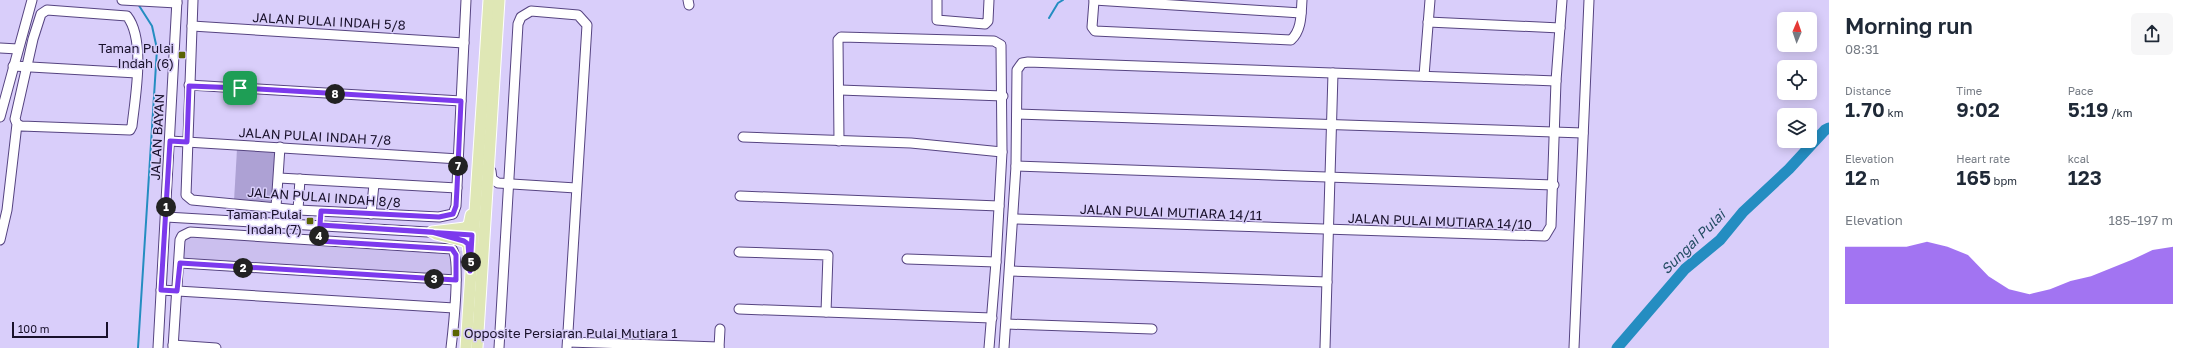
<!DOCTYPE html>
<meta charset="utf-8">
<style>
body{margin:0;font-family:"Golos Text",sans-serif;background:#f6f6f7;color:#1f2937;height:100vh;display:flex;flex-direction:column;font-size:15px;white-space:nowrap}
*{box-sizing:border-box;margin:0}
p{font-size:13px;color:#747a83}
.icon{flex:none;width:22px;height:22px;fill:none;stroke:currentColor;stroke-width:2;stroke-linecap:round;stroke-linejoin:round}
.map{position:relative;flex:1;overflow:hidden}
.drawer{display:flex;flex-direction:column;background:#fff;width:360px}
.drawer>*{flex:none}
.needle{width:26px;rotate:2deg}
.fabs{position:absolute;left:1777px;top:12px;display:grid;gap:8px}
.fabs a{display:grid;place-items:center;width:40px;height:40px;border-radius:6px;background:#fff;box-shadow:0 2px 10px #0003;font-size:20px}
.scale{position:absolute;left:12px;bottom:10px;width:96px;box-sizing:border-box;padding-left:4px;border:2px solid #19112b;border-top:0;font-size:11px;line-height:14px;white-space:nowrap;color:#19112b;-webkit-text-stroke:3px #d9cefa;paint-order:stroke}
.pin{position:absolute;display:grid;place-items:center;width:34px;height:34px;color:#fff;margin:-17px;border-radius:8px;box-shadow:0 2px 6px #0006}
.km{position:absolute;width:20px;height:20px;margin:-10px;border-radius:50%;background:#222;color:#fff;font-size:11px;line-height:20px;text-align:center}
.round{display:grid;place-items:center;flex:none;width:42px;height:42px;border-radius:6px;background:#f6f6f7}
.head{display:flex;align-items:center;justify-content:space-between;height:68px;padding:0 16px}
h1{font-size:22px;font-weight:600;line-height:30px}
.metrics{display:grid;grid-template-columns:repeat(3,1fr);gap:6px;height:68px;padding:4px 16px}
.metrics div{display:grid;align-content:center}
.metrics b{font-size:20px;font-weight:600}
.metrics small{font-size:11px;font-weight:400}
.metrics p{font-size:11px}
.chart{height:112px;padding:8px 16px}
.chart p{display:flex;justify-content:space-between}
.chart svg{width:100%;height:72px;margin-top:4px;fill:#7c3aed;opacity:.7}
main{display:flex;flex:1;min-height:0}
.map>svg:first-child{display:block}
.built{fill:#cbbfee}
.green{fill:#ada1d4}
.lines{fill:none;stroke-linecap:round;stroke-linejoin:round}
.stream{stroke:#248dc1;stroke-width:2}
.river{stroke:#248dc1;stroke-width:11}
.minor-casing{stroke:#564481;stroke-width:11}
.major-casing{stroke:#fff;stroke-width:13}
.minor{stroke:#fff;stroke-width:9}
.major{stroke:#dfe7b5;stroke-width:11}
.route-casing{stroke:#fff;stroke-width:8}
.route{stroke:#7c3aed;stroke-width:5}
.poi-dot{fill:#5a6403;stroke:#d9cefa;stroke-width:1.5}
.labels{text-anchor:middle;stroke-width:3;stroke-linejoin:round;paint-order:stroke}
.street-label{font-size:13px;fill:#19112b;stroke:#d9cefa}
.poi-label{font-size:13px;fill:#19112b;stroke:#d9cefa;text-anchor:end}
.water-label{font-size:14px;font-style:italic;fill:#234c63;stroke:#d9cefa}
</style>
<main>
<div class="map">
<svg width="1829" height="348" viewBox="0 0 1829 348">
<rect width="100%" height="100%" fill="#d9cefa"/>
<path class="built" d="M176,234L464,251L462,283L174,266Z"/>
<path class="green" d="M237,149L276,152L272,202L234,201Z"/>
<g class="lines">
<g class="stream">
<path d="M1049,18L1058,3L1063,0"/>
<path d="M138,348L157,49L152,26L138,4"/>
</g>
<path class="river" d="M1617,348L1685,269L1720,240L1743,212L1789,169L1825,130L1829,128"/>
<g class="minor-casing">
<g id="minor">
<path d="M122,0L177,3"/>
<path d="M193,0L186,195L192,200L298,210L439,217L453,214L456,206L466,0"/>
<path d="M688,0L689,5"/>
<path d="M937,0V20L985,24L988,21L989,0"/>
<path d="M1094,0L1301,13"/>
<path d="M1094,1L1092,27L1095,31L1291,40C1302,30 1301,14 1302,0"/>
<path d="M1428,22L1560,28"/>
<path d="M192,26L464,43"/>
<path d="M0,48L18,49"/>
<path d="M13,66L137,73"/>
<path d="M1424,76L1430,0"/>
<path d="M189,85L461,101"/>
<path d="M840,90L1003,96"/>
<path d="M1017,114L1583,133"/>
<path d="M0,117L32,0"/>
<path d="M743,137L911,143L1002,152"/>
<path d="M170,141L459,159"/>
<path d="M839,141L838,40L841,37L994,41L1001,45L1002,152L996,262L989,348"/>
<path d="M1016,166L1554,185"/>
<path d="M491,171L492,179L498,183L576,188"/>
<path d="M279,178L457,188"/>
<path d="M740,196L999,206"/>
<path d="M276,207L280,147"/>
<path d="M298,210L300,179"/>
<path d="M371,214L374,184"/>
<path d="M166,217L480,235"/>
<path d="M1013,219L1545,236L1551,226L1556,81L1562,0"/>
<path d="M0,240L7,210L17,124L15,119L33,39L41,14L47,10L127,16C146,40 135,98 132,126L130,130L21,126L17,124"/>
<path d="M739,252L828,255L826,312"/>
<path d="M907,259L996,262"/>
<path d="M180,263L456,280"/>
<path d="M1010,271L1327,282"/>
<path d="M161,290L454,308"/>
<path d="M739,309L992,318"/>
<path d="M1007,324L1152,329"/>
<path d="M568,342L719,347"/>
<path d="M173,345L216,348"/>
<path d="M158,348L177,0"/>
<path d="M173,348L180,240L182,236L190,232L452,249C461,259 453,331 451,348"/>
<path d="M499,348L518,24L521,17L531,11L578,15L587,25L567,348"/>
<path d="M719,348L720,329"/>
<path d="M1004,348L1016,166L1017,70L1022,63L1028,62L1556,81"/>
<path d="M1325,348L1333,73"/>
<path d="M1574,348L1589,0"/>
</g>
</g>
<g class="major-casing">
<g id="major">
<path d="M432,232L465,228L469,225L471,215"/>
<path d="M436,234L464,241L468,244L469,253"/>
<path d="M466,348L489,0"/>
<path d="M477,348L499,0"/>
</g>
</g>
<use href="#minor" class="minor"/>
<use href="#major" class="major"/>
</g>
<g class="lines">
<g class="route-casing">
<path id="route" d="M240,88L189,86L187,142L170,141L161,290L177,291L180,263L456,280V255L452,249L319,241L320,225L472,235L470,271L468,244L464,241L432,232L320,225L321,211L439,217L453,214L456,206L457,188L461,101L240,88"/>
</g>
<use href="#route" class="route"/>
</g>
<g class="poi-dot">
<rect x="178" y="51" width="8" height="8" rx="2"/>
<rect x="306" y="217" width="8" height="8" rx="2"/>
<rect x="452" y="329" width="8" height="8" rx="2"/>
</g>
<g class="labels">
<g class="street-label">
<text transform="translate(329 21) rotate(3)" y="5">JALAN PULAI INDAH 5/8</text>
<text transform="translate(315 136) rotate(3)" y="5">JALAN PULAI INDAH 7/8</text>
<text transform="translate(157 137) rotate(-87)" y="5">JALAN BAYAN</text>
<text transform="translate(324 197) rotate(4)" y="5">JALAN PULAI INDAH 8/8</text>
<text transform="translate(1171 212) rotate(2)" y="5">JALAN PULAI MUTIARA 14/11</text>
<text transform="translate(1440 221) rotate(2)" y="5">JALAN PULAI MUTIARA 14/10</text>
</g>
<g class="poi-label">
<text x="174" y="53">Taman Pulai<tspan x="174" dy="15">Indah (6)</tspan></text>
<text x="302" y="219">Taman Pulai<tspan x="302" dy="15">Indah (7)</tspan></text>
<text x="464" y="338" text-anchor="start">Opposite Persiaran Pulai Mutiara 1</text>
</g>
<g class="water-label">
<text transform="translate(1693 242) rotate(-45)" y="5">Sungai Pulai</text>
</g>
</g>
</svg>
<div class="fabs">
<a><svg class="needle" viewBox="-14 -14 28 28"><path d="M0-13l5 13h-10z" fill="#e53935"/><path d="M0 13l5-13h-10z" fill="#747a83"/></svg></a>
<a><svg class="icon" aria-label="locate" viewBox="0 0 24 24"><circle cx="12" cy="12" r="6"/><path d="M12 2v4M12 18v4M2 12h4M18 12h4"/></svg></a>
<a><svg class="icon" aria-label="layers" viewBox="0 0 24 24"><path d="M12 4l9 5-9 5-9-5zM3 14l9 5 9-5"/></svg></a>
</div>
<div class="scale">100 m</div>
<div class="pin" style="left:240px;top:88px;background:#1e9e55"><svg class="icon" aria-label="arrive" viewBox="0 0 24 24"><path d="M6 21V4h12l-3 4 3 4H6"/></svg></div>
<b class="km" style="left:166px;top:207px">1</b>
<b class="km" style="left:243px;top:268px">2</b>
<b class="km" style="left:434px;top:279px">3</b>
<b class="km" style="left:319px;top:236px">4</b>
<b class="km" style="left:471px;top:262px">5</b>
<b class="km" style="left:458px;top:166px">7</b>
<b class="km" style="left:335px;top:94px">8</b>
</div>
<section class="drawer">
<div class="head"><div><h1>Morning run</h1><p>08:31</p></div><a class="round"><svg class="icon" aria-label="share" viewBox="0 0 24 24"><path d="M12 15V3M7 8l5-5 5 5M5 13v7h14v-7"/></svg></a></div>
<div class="metrics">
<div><p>Distance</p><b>1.70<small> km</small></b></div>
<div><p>Time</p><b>9:02</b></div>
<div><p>Pace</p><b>5:19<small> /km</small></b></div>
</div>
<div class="metrics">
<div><p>Elevation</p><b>12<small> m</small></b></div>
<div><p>Heart rate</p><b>165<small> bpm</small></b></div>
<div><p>kcal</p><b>123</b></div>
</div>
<div class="chart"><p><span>Elevation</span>185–197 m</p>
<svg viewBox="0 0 160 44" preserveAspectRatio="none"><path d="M0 44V9L10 9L20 9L30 9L40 6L50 9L60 14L70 27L80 35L90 38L100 35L110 30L120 27L130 22L140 17L150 11L160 9V44z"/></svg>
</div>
</section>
</main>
